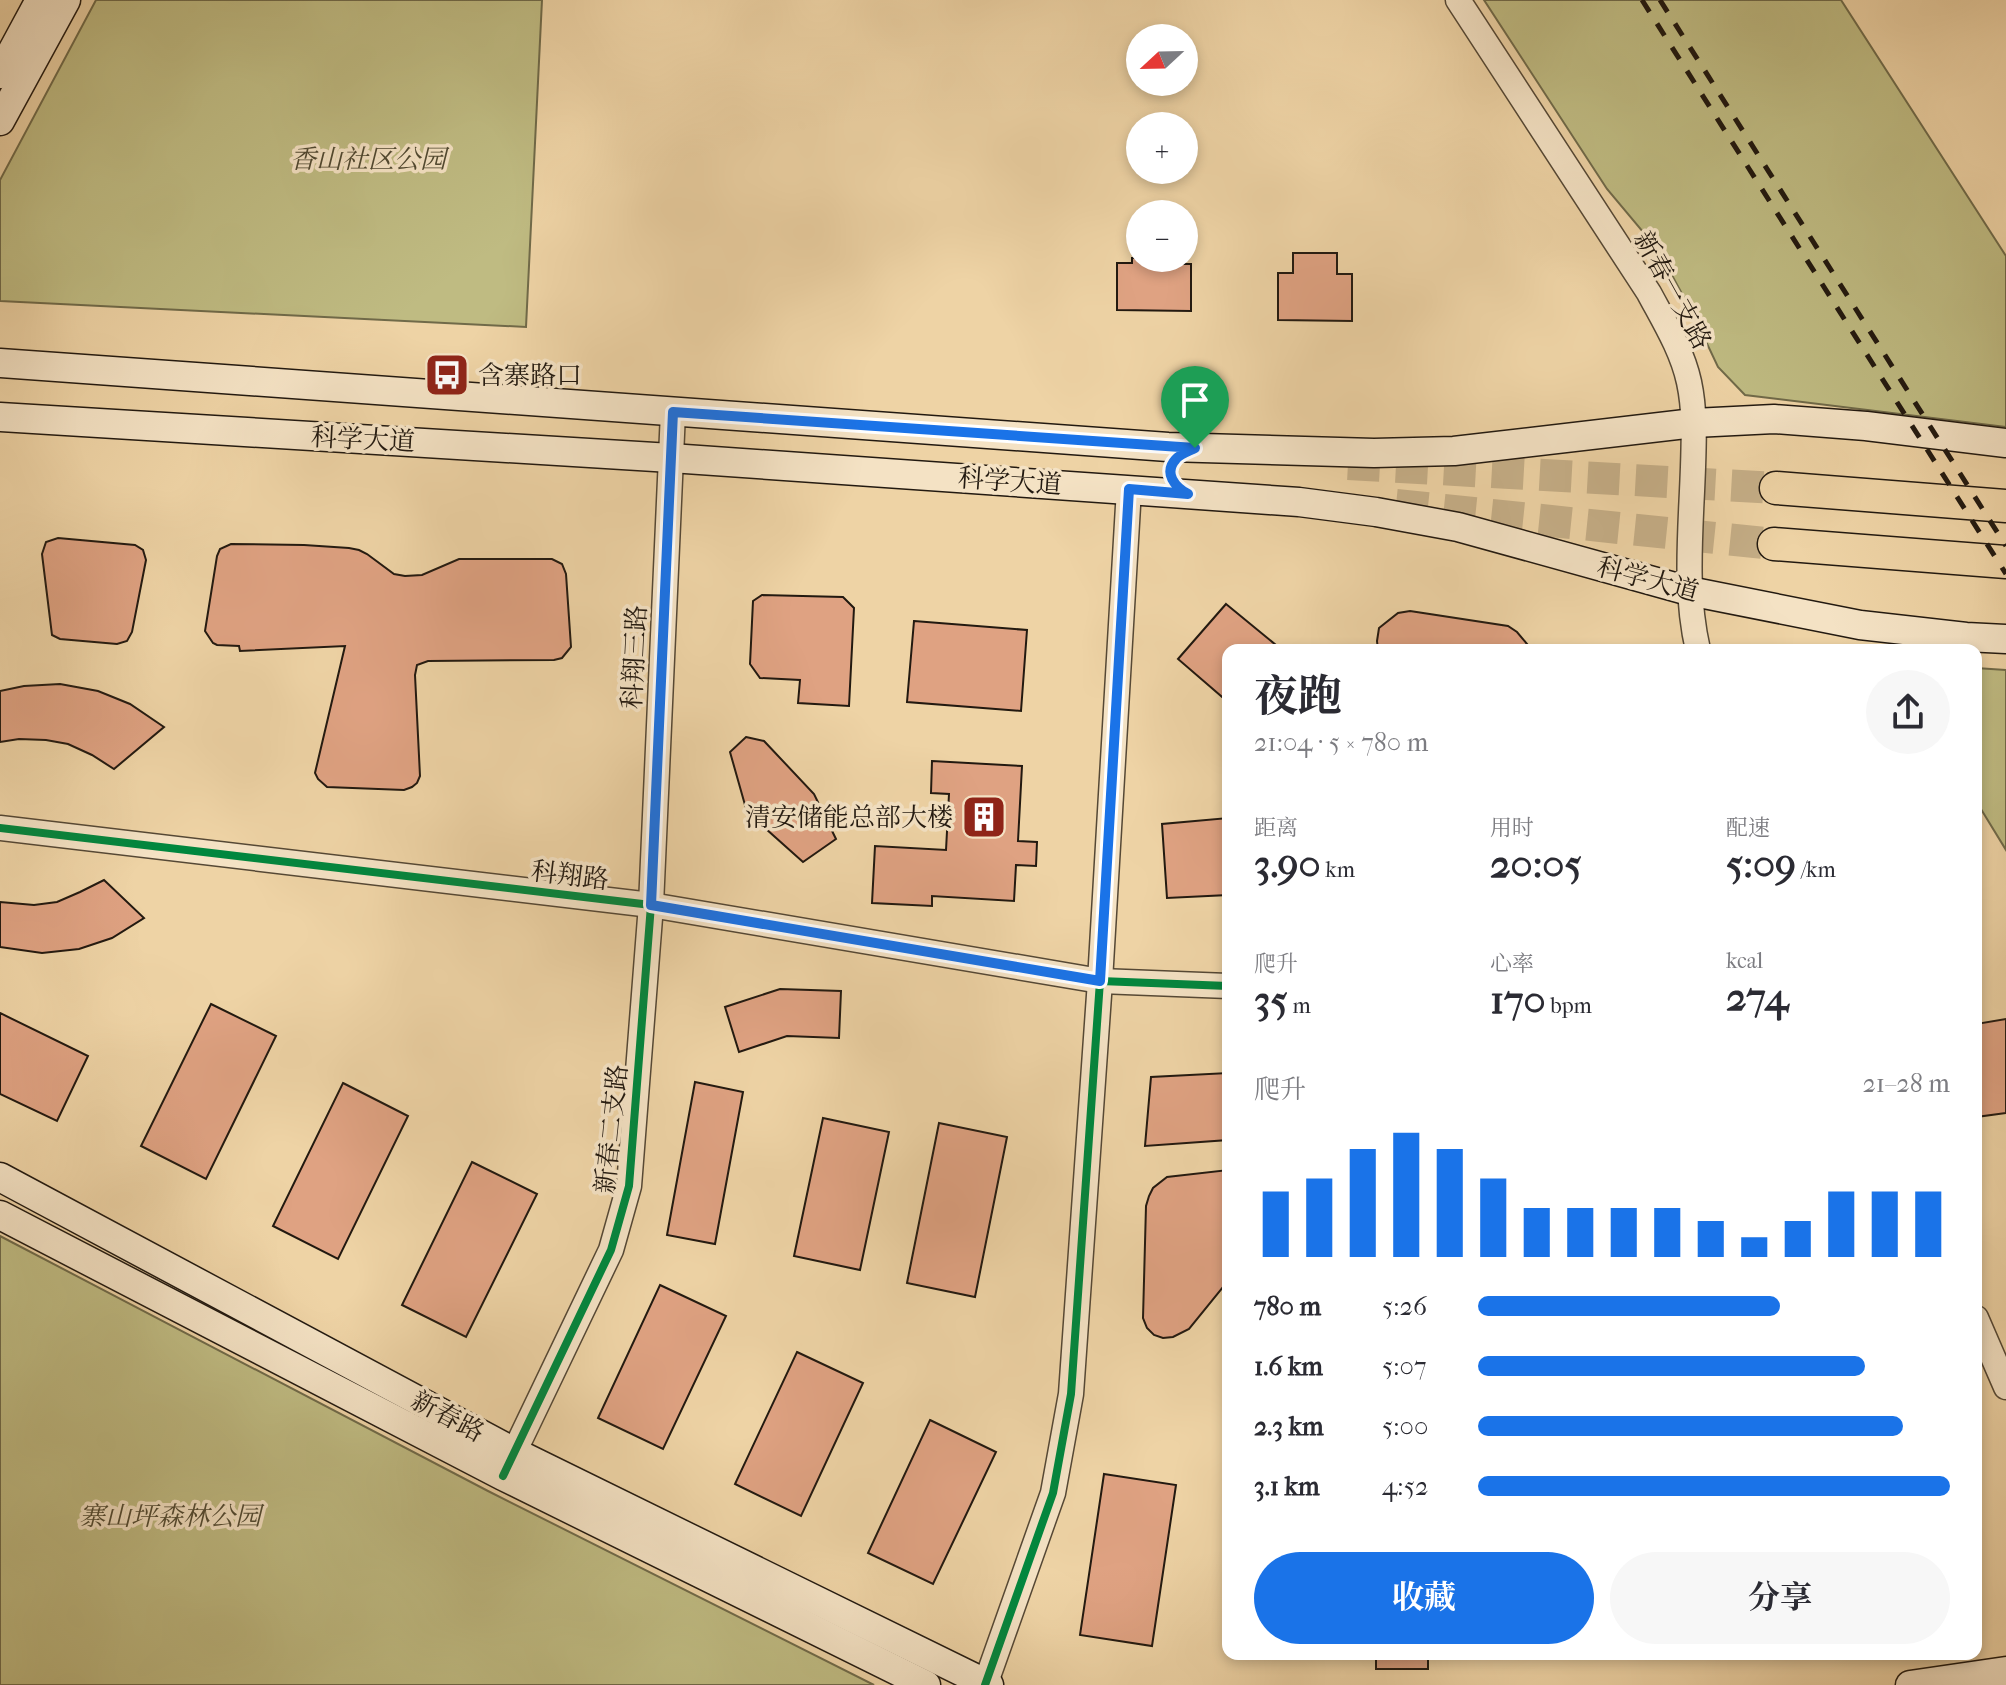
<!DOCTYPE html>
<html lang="zh">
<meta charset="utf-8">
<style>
body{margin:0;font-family:"IM FELL French Canon","Noto Serif SC",serif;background:#f7f7f7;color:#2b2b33;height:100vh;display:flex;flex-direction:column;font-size:30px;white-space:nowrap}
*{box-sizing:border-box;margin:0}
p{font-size:26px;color:#7c7c81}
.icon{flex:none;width:44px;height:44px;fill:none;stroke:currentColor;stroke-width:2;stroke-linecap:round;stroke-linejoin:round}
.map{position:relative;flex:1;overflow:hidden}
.sheet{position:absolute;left:1222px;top:644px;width:760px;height:1016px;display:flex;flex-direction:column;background:#fff;border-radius:16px;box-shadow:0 4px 12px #0003}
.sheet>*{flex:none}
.needle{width:52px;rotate:248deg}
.buttons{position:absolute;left:1126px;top:24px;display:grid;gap:16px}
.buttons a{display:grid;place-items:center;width:72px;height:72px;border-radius:50%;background:#fff;box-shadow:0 4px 12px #0003;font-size:40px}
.pin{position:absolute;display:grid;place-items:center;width:68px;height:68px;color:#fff;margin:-82px -34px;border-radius:50% 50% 50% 0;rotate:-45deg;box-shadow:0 0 8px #0007}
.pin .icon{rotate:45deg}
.round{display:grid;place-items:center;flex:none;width:84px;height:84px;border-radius:42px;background:#f7f7f7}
.head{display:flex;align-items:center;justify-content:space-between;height:136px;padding:0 32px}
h1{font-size:44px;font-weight:700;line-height:60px}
.figures{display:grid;grid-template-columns:repeat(3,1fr);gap:12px;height:136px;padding:8px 32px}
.figures div{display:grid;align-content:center}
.figures b{font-size:40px;font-weight:700}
.figures small{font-size:22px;font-weight:400}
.figures p{font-size:22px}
.chart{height:224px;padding:16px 32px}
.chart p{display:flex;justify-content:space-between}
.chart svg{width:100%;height:144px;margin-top:8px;stroke:#1a73e8;stroke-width:6}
.primary-button{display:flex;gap:16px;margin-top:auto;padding:16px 32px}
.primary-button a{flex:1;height:92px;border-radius:48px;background:#1a73e8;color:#fff;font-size:32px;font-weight:700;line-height:92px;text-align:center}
.primary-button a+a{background:#f7f7f7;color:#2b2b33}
ul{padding:0 32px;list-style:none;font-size:26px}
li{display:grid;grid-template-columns:128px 96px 1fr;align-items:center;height:60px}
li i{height:20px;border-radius:10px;background:#1a73e8}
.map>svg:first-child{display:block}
.green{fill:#bfbb82;stroke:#706a49;stroke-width:2}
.building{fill:#dfa282;stroke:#221910;stroke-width:2}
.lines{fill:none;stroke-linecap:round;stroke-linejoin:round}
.trunk-tunnel{stroke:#c5ae87;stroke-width:32;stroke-dasharray:32 16;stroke-linecap:butt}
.tertiary-casing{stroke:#554835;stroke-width:27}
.secondary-casing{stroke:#221910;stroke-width:31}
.trunk-casing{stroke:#221910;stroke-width:35}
.tertiary{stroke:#f4e2c4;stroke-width:24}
.secondary{stroke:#f4e2c4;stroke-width:28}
.trunk{stroke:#eed3a5;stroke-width:32}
.rail{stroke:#221910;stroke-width:5;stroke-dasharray:14 14;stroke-linecap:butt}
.cycleway-casing{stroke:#f4e2c4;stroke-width:13}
.cycleway{stroke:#00873e;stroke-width:8}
.route-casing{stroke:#fff;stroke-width:16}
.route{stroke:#1a73e8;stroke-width:10}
.labels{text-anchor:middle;stroke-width:7;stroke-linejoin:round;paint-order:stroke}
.park-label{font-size:26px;font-style:italic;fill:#514a32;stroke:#f4e2c4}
.street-label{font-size:26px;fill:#221910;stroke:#f4e2c4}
.poi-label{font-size:26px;fill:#221910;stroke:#f4e2c4;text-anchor:start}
</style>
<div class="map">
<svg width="2006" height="1685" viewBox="0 0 2006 1685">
<rect width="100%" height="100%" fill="#eed3a5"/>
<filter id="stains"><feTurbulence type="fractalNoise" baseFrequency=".0025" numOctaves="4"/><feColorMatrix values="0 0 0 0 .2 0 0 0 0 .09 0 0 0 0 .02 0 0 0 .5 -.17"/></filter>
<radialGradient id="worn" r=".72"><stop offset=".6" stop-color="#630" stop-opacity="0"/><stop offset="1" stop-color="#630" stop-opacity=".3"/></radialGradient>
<g class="green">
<path d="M96,0H542L526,327L0,301V180Z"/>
<path d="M1484,0H1841L2006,256V427L1745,395L1718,367L1693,314L1668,268L1644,233L1607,189Z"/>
<path d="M1976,668L2006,670V850L1976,801Z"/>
<path d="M0,1236L488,1491L874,1685H0Z"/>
</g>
<g class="building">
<path d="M1293,253H1337V274H1352V321L1278,320V273H1293Z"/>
<path d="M1132,258H1177V264H1191V311L1117,310V263H1132Z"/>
<path d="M58,538L135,545L143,550L146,560L132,632L127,641L117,644L60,639L52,635L42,554L46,542Z"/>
<path d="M231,544L304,545L349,548L359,550L367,554L394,574L405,576L422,575L459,559H552L562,564L566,574L571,647L562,658L554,660L428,661L417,665L415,675L420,776L417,783L412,787L404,790L327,787L318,779L315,773L345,646L240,651L239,646L217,645L213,643L205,631L217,556L220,549Z"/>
<path d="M762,595L843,597L854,608L849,706L798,703L800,680L760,678L750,664L753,601Z"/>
<path d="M1226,604L1282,650H1228V702L1178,659Z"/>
<path d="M1410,611L1508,626L1517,632L1532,650H1378L1377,641L1379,628L1398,613Z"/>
<path d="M914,621L1027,630L1021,711L907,702Z"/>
<path d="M60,684L98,691L130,704L164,727L114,769L92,755L68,744L46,740L19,739L0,742V691L24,686Z"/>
<path d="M746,737L764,741L814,794L836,839L803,862L747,812L730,752Z"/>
<path d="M932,761L1022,766L1018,841L1037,842L1036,866L1016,865L1014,901L932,896V906L872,903L875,846L946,850L949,794L931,793Z"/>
<path d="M1228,818V895L1167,898L1162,824Z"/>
<path d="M104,880L144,918L112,938L79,949L42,953L0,947V902L34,905L57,902L80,892Z"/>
<path d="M780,989L841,991L839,1038L787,1036L739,1052L725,1007Z"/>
<path d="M211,1004L276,1036L206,1179L141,1146Z"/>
<path d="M0,1013L88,1056L57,1121L0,1094Z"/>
<path d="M2006,1019V1113L1976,1117V1024Z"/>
<path d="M1228,1073V1140L1145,1146L1151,1077Z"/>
<path d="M695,1082L743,1092L715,1244L667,1235Z"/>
<path d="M343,1083L408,1116L338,1259L273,1226Z"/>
<path d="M823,1118L889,1132L860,1270L794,1256Z"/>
<path d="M939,1123L1007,1137L975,1297L907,1283Z"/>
<path d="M472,1162L537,1194L466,1337L402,1305Z"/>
<path d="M1228,1170V1281L1189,1329L1173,1337L1163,1338L1154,1335L1147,1328L1143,1318L1146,1206L1149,1196L1153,1188L1167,1177Z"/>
<path d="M660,1285L726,1316L663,1449L598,1418Z"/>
<path d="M797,1352L863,1383L801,1516L735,1484Z"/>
<path d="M930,1420L996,1452L933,1584L868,1553Z"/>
<path d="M1104,1474L1176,1485L1152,1646L1080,1635Z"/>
<rect x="1376" y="1654" width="52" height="15"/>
</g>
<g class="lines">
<g class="trunk-tunnel">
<path d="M1348,464L1776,488"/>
<path d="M1396,505L1774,544"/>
</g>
<g class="tertiary-casing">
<g id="tertiary">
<path d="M1458,0L1649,293C1664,321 1682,350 1689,382C1695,410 1694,438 1693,467C1691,528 1684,590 1698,650"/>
<path d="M0,828L651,905L1100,981L1228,986"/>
<path d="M1976,1318L2006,1387"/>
<path d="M507,1467L611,1250L629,1186L651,905L673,412"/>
<path d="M985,1685L1053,1493L1071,1394L1100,981L1129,489"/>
</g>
</g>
<g class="secondary-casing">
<g id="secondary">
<path d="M0,74L40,0"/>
<path d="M0,121L66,0"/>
<path d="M0,363L1168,447L1374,453L1454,451L1694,423L1774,419L1866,426L2006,443"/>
<path d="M0,417L671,458L1299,502L1376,512L1458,527L1689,591L1860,625L1966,637L2006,639"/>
<path d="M0,1177L514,1452L989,1685"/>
<path d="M0,1215L503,1476L926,1685"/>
<path d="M1910,1685L2006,1671"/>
</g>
</g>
<g class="trunk-casing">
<g id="trunk">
<path d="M1776,488L2006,506"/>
<path d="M1774,544L2006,562"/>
</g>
</g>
<use href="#tertiary" class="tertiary"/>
<use href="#secondary" class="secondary"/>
<use href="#trunk" class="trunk"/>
<g class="rail">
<path d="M1642,0L2006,574"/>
<path d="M1660,0L2006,546"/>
</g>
<g class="cycleway-casing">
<g id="cycleway">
<path d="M0,828L651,905L1100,981L1228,986"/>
<path d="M503,1476L611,1250L629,1186L651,905L673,412"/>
<path d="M985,1685L1053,1493L1071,1394L1100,981L1129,489"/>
</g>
</g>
<use href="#cycleway" class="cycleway"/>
</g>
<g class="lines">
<g class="route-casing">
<path id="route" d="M673,412L1195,448C1189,451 1180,454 1176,459C1163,473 1175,487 1188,494L1129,489L1100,981L651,905Z"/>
</g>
<use href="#route" class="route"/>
</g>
<defs>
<g id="bus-square" transform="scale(2.3)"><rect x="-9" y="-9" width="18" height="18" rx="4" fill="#8f2418" stroke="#f4e2c4"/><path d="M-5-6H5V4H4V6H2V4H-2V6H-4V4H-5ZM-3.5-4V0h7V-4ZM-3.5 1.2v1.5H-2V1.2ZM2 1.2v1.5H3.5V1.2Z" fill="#fff"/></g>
<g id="building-square" transform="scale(2.3)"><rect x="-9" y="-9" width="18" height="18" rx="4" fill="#8f2418" stroke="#f4e2c4"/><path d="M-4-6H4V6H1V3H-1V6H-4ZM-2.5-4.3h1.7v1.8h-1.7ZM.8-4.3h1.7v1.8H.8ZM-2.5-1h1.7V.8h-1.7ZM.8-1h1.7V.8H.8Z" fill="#fff"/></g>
</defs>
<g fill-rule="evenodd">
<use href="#bus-square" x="447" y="375"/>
<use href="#building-square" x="984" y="817"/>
</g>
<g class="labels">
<g class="park-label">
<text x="368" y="168">香山社区公园</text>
<text x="170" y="1525">寨山坪森林公园</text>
</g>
<g class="street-label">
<text transform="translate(1673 290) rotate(61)" y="9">新春一支路</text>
<text transform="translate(363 439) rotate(3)" y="9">科学大道</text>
<text transform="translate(1010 481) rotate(4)" y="9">科学大道</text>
<text transform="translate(1648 579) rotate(15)" y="9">科学大道</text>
<text transform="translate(634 657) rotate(-87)" y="9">科翔三路</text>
<text transform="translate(570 875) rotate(7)" y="9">科翔路</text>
<text transform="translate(611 1129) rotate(-84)" y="9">新春二支路</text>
<text transform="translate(448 1416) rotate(28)" y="9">新春路</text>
</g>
<g class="poi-label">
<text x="478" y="384">含寨路口</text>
<text x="953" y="826" text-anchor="end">清安储能总部大楼</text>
</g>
</g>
<rect width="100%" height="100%" filter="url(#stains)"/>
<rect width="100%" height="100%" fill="url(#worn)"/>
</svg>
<div class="buttons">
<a><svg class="needle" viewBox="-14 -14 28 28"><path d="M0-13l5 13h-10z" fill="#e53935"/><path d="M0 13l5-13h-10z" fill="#7c7c81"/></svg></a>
<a>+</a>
<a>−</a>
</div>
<div class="pin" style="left:1195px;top:448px;background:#1e9e55"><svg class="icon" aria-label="arrive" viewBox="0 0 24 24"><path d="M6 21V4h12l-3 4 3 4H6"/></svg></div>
<section class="sheet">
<div class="head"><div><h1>夜跑</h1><p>21:04 · 5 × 780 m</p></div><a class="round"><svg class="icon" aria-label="share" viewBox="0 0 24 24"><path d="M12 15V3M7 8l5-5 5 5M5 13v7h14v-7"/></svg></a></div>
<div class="figures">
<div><p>距离</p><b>3.90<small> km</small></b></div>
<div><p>用时</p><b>20:05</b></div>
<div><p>配速</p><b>5:09<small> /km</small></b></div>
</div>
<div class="figures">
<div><p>爬升</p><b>35<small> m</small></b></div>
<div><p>心率</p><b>170<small> bpm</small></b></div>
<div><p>kcal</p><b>274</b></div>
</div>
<div class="chart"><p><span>爬升</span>21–28 m</p>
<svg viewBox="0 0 160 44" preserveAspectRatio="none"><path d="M5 44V24M15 44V20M25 44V11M35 44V6M45 44V11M55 44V20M65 44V29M75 44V29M85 44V29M95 44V29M105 44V33M115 44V38M125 44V33M135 44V24M145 44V24M155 44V24"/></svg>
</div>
<ul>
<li><b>780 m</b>5:26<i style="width:64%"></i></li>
<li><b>1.6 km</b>5:07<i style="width:82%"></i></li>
<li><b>2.3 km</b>5:00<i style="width:90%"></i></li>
<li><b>3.1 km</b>4:52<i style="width:100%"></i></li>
</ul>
<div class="primary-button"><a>收藏</a><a>分享</a></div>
</section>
</div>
